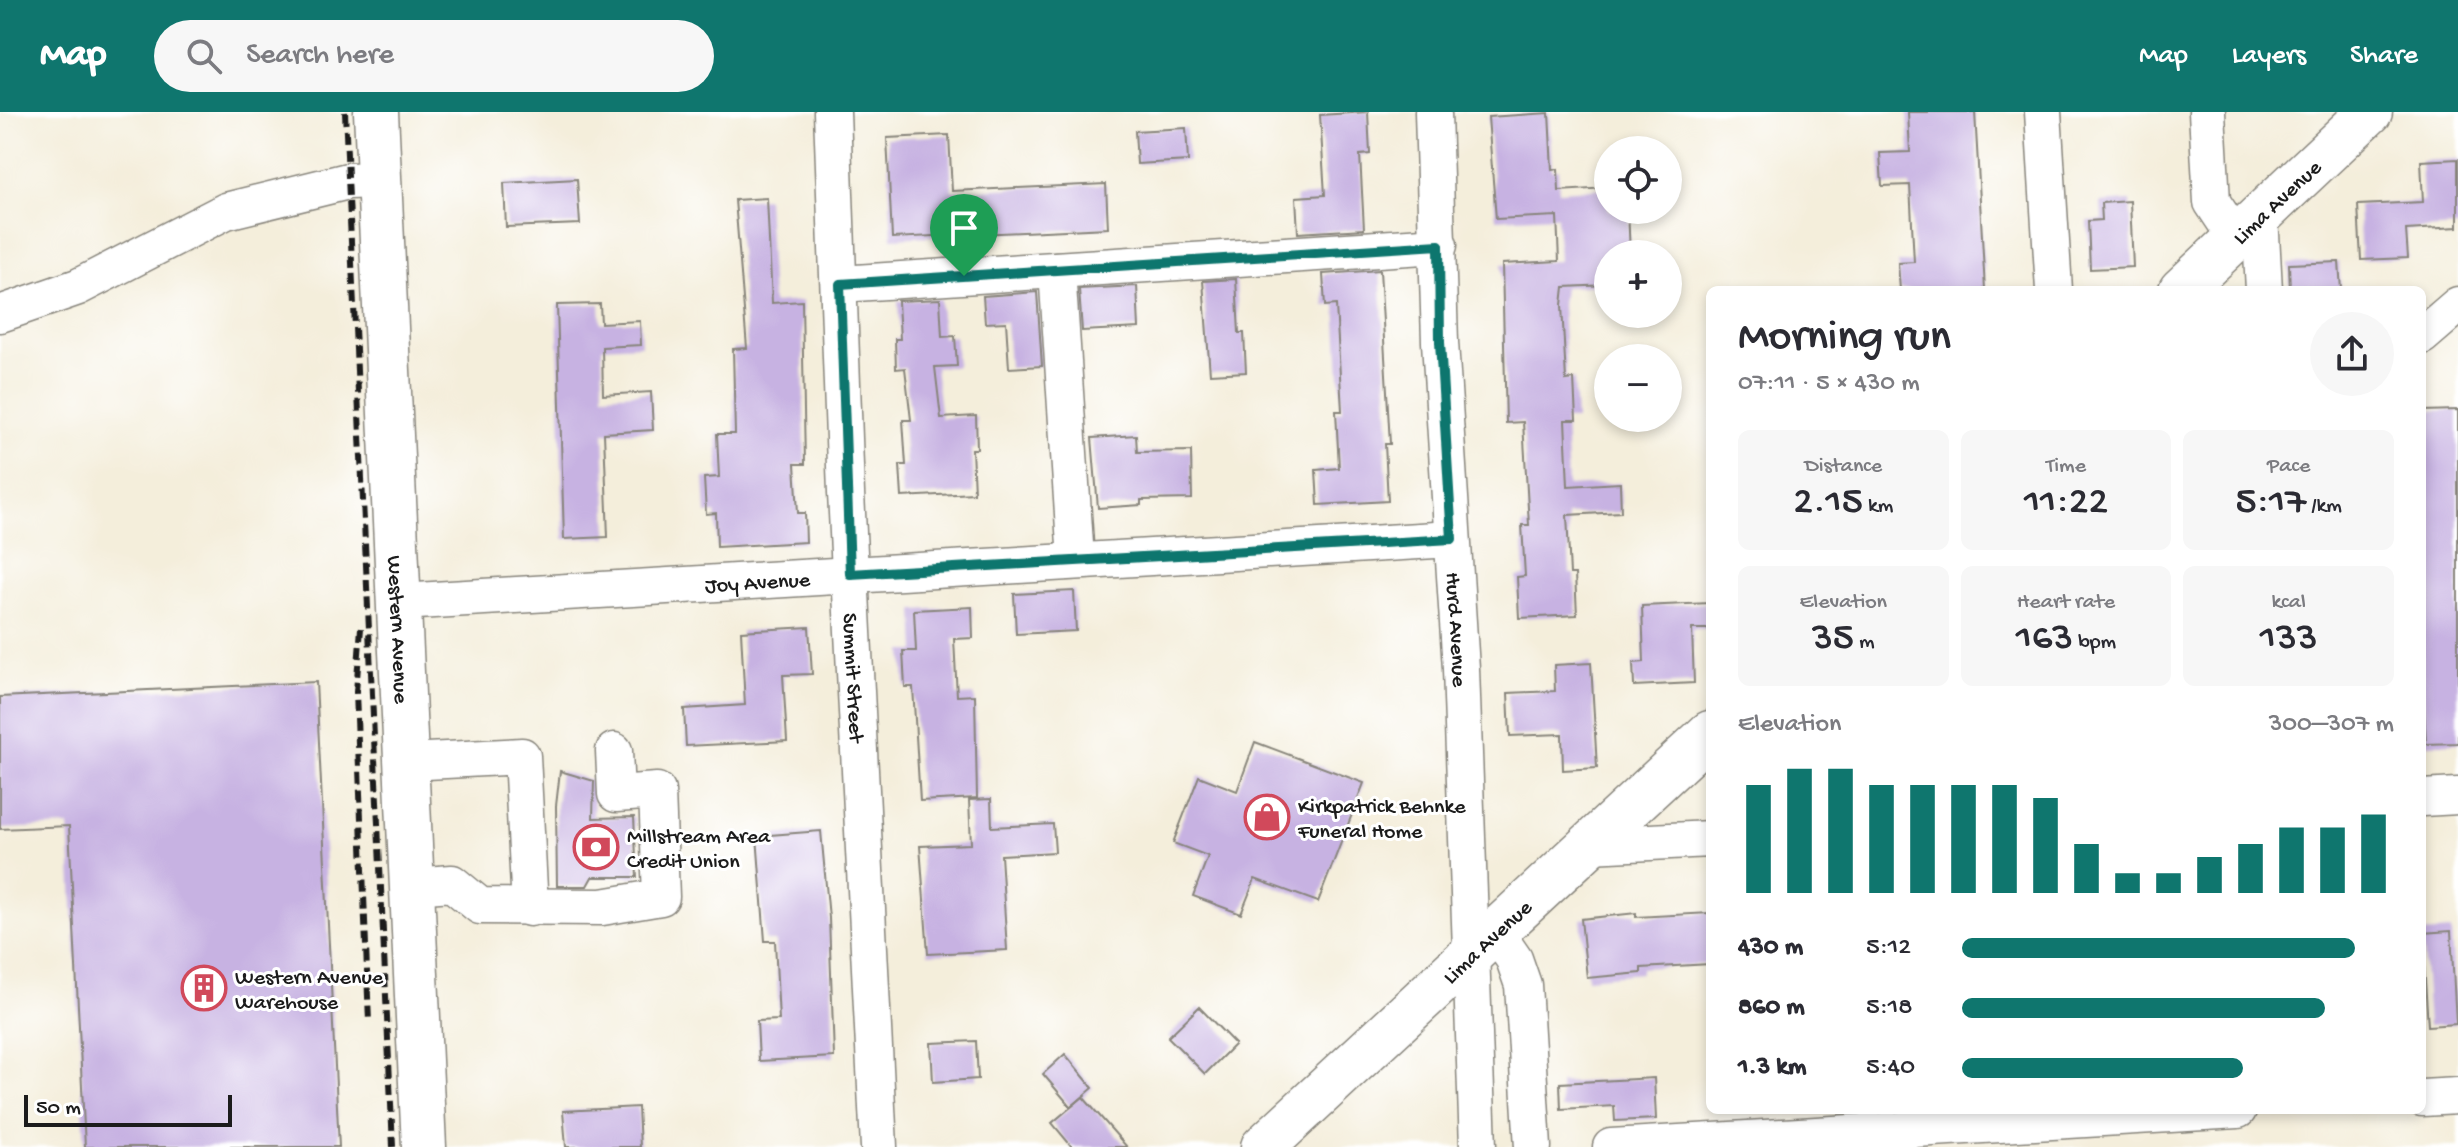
<!DOCTYPE html>
<meta charset="utf-8">
<style>
body{margin:0;font-family:"Gochi Hand",sans-serif;background:#f7f7f7;color:#2b2b33;height:100vh;display:flex;flex-direction:column;font-size:30px;white-space:nowrap}
*{box-sizing:border-box;margin:0}
p{font-size:26px;color:#7c7c81}
.icon{flex:none;width:44px;height:44px;fill:none;stroke:currentColor;stroke-width:2;stroke-linecap:round;stroke-linejoin:round}
.map{position:relative;flex:1;overflow:hidden}
.panel{position:absolute;left:1706px;top:174px;width:720px;height:828px;display:flex;flex-direction:column;background:#fff;border-radius:12px;box-shadow:0 4px 12px #0003}
.panel>*{flex:none}
.buttons{position:absolute;left:1594px;top:24px;display:grid;gap:16px}
.buttons a{display:grid;place-items:center;width:88px;height:88px;border-radius:50%;background:#fff;box-shadow:0 4px 12px #0003;font-size:40px}
.scale{position:absolute;left:24px;bottom:20px;width:208px;box-sizing:border-box;padding-left:8px;border:4px solid #1c1c1c;border-top:0;font-size:22px;line-height:28px;white-space:nowrap;color:#1c1c1c;-webkit-text-stroke:6px #fff;paint-order:stroke}
.pin{position:absolute;display:grid;place-items:center;width:68px;height:68px;color:#fff;margin:-82px -34px;border-radius:50% 50% 50% 0;rotate:-45deg;box-shadow:0 0 8px #0007}
.pin .icon{rotate:45deg}
.round{display:grid;place-items:center;flex:none;width:84px;height:84px;border-radius:42px;background:#f7f7f7}
.summary{display:flex;align-items:center;justify-content:space-between;height:136px;padding:0 32px}
h1{font-size:44px;font-weight:600;line-height:60px}
.metrics{display:grid;grid-template-columns:repeat(3,1fr);gap:12px;height:136px;padding:8px 32px}
.metrics div{display:grid;align-content:center;border-radius:12px;background:#f7f7f7;text-align:center}
.metrics b{font-size:40px;font-weight:600}
.metrics small{font-size:22px;font-weight:400}
.metrics p{font-size:22px}
.chart{height:224px;padding:16px 32px}
.chart p{display:flex;justify-content:space-between}
.chart svg{width:100%;height:144px;margin-top:8px;stroke:#0f766e;stroke-width:6}
ul{padding:0 32px;list-style:none;font-size:26px}
li{display:grid;grid-template-columns:128px 96px 1fr;align-items:center;height:60px}
li i{height:20px;border-radius:10px;background:#0f766e}
header{display:flex;align-items:center;gap:48px;box-sizing:border-box;height:112px;padding:0 40px;background:#0f766e;color:#fff}
header strong{font-size:38px}
nav{display:flex;gap:44px;margin-inline-start:auto;font-size:28px}
.search{width:560px;height:72px;background:#f7f7f7;display:flex;align-items:center;gap:20px;box-sizing:border-box;padding:0 28px;border-radius:44px;color:#7c7c81;font-size:30px}
.map>svg:first-child{display:block}
.building{fill:#c7b2e2}
.lines{fill:none;stroke-linecap:round;stroke-linejoin:round}
.minor-casing{stroke:#88857c;stroke-width:39}
.major-casing{stroke:#88857c;stroke-width:47}
.minor{stroke:#fff;stroke-width:36}
.major{stroke:#fff;stroke-width:44}
.rail{stroke:#1c1c1c;stroke-width:6;stroke-dasharray:12 6;stroke-linecap:butt}
.route-casing{stroke:#fff;stroke-width:16}
.route{stroke:#0f766e;stroke-width:10}
.labels{text-anchor:middle;stroke-width:6;stroke-linejoin:round;paint-order:stroke}
.street-label{font-size:22px;fill:#1c1c1c;stroke:#fff}
.poi-label{font-size:22px;fill:#1c1c1c;stroke:#fff;text-anchor:start}
</style>
<header>
<strong>Map</strong>
<div class="search"><svg class="icon" aria-label="search" viewBox="0 0 24 24"><circle cx="10" cy="10" r="6"/><path d="M15 15l6 6"/></svg>Search here</div>
<nav><a>Map</a><a>Layers</a><a>Share</a></nav>
</header>
<div class="map">
<svg width="2458" height="1035" viewBox="0 0 2458 1035">
<rect width="100%" height="100%" fill="#fff"/>
<filter id="ink" filterUnits="userSpaceOnUse"><feTurbulence type="fractalNoise" baseFrequency=".0125" numOctaves="2"/><feDisplacementMap in="SourceGraphic" scale="16" xChannelSelector="R" yChannelSelector="G"/><feConvolveMatrix kernelMatrix="1 2 1 2 8 2 1 2 1" color-interpolation-filters="sRGB"/></filter>
<filter id="wash" filterUnits="userSpaceOnUse"><feTurbulence type="fractalNoise" baseFrequency=".006" numOctaves="4" result="noise"/><feDisplacementMap in="SourceGraphic" scale="32" xChannelSelector="R" yChannelSelector="G"/><feGaussianBlur stdDeviation="1.8" result="paint"/><feColorMatrix in="noise" values="0 0 0 0 0 0 0 0 0 0 0 0 0 0 0 0 0 1.4 0 .05"/><feComposite in="paint" operator="in"/></filter>
<g filter="url(#wash)">
<rect width="100%" height="100%" fill="#f4eedb"/>
<g id="blocks">
<g class="building">
<path d="M1368,0L1370,42L1360,43L1364,117L1298,121L1296,85L1325,83L1320,3Z"/>
<path d="M1908,0H1975L1985,178H1900L1898,151L1914,150L1910,73L1882,74L1880,41L1910,40Z"/>
<path d="M1549,1L1552,58L1558,57L1559,79L1608,76V98H1628L1630,142H1608V173L1564,175L1562,193L1566,268L1574,267L1576,308H1565L1568,374L1620,371L1621,400L1567,403L1570,462H1575L1577,503L1519,506L1517,465L1525,464L1522,413H1529L1523,310L1506,311L1502,152L1559,149L1557,104L1496,107L1488,5Z"/>
<path d="M1186,16L1188,49L1137,52L1135,19Z"/>
<path d="M949,23L952,79L1106,72L1108,116L892,126L887,26Z"/>
<path d="M2458,47V115L2406,118L2408,146L2361,148L2358,93L2423,90L2421,49Z"/>
<path d="M577,67L580,112L506,115L504,71Z"/>
<path d="M767,86L772,191L802,189L805,352H795L798,401H805L806,430L717,435L716,401L706,402L704,366L719,365L717,322H735L733,237L747,236L735,88Z"/>
<path d="M2130,89L2133,155L2090,157L2088,109L2102,108L2101,91Z"/>
<path d="M2339,150L2341,178H2290L2289,152Z"/>
<path d="M1380,158L1390,332H1385L1388,389L1318,393L1316,358L1339,356L1336,299H1342L1336,193L1325,194L1323,162Z"/>
<path d="M1236,167L1239,221H1244L1246,260L1210,262L1203,169Z"/>
<path d="M1137,174L1139,216L1082,219L1079,177Z"/>
<path d="M1037,180L1042,254L1009,256L1006,210L985,211L983,184Z"/>
<path d="M940,187L942,225L955,224L957,254L935,255L941,306L976,304L977,337H972L974,381L902,385L900,353H906L903,308H911L905,256L896,257L895,227H900L898,189Z"/>
<path d="M600,192L601,211L640,209L641,233L602,235L603,283L651,280L653,318L604,321L608,425L564,427L557,193Z"/>
<path d="M2458,298V631L2426,632L2422,560V299Z"/>
<path d="M1136,323L1137,340L1191,339L1192,387L1141,388V393L1098,396L1092,326Z"/>
<path d="M1074,479L1076,519L1016,522L1014,482Z"/>
<path d="M1710,491V517H1692L1694,571L1634,574L1633,551L1644,550L1642,494Z"/>
<path d="M972,495L973,526L954,527L957,584L975,583L977,686L920,689L913,575H905L903,539H916L914,498Z"/>
<path d="M809,515L812,562L783,563L787,629L686,634L684,597L745,593L741,519Z"/>
<path d="M1591,551L1597,656L1563,658L1562,622L1510,624L1508,581L1555,579L1554,553Z"/>
<path d="M316,570L339,1035H85L69,714L0,717V585Z"/>
<path d="M1255,630L1364,671L1318,790L1255,767L1241,802L1193,784L1208,744L1173,731L1199,664L1237,679Z"/>
<path d="M560,659L594,669L593,706L634,705L637,765H592L587,774H557L556,694Z"/>
<path d="M991,687L992,715L1053,712L1055,740L1001,743L1007,838L928,842L920,734L971,732L969,688Z"/>
<path d="M821,719L829,806L834,945L759,949L757,909L779,908L775,829H765L757,724Z"/>
<path d="M1636,801V805L1710,801V852L1641,856V861L1587,866L1581,807Z"/>
<path d="M2451,819L2456,912L2428,914L2422,821Z"/>
<path d="M1199,895L1235,932L1205,962L1168,925Z"/>
<path d="M976,929L978,967L933,970L931,931Z"/>
<path d="M1065,942L1093,976L1071,995L1043,962Z"/>
<path d="M1654,966L1656,1007L1615,1009L1614,994L1561,997L1560,971Z"/>
<path d="M1083,985L1127,1035H1072L1052,1011Z"/>
<path d="M638,995L640,1035H566L563,999Z"/>
</g>
</g>
</g>
<g filter="url(#ink)">
<use href="#blocks" fill-opacity="0" stroke="#88857c" stroke-width="2"/>
<g class="lines">
<g class="minor-casing">
<g id="minor">
<path id="s1" d="M832,0L846,381L879,1035"/>
<path id="s2" d="M1433,0L1440,230L1461,557L1478,1035"/>
<path d="M2043,0L2054,178"/>
<path d="M2207,0L2212,90L2236,126"/>
<path d="M2260,103L2264,178"/>
<path d="M1057,158L1076,448"/>
<path d="M840,172L1439,133"/>
<path d="M0,202L78,175L226,99L348,69L379,68"/>
<path d="M2422,224L2458,193"/>
<path id="s3" d="M400,490L1452,427"/>
<path d="M407,650L522,644L530,796"/>
<path d="M2422,686L2458,684"/>
<path d="M1590,733L1710,727"/>
<path d="M412,774L452,771L480,794L602,795L661,785L657,679L616,682L614,639"/>
<path d="M1496,821L1514,847L1523,873L1533,1035"/>
<path d="M2422,986L2458,984"/>
<path d="M1611,1035L2238,998"/>
</g>
</g>
<g class="major-casing">
<g id="major">
<path id="s4" d="M376,0L424,1035"/>
<path id="s5" d="M2181,178L2370,0"/>
<path id="s6" d="M1263,1035L1710,621"/>
</g>
</g>
<use href="#minor" class="minor"/>
<use href="#major" class="major"/>
<g class="rail">
<path d="M345,0L393,1035"/>
<path d="M361,516L356,580L369,910"/>
</g>
</g>
</g>
<g class="lines" filter="url(#ink)">
<g class="route-casing">
<path id="route" d="M1439,133L1440,230L1452,427L850,462L840,172Z"/>
</g>
<use href="#route" class="route"/>
</g>
<defs>
<g id="shop-ring" transform="scale(2.3)"><circle r="9.5" fill="#fff" stroke="#d1495b" stroke-width="1.5"/><path d="M-5-2.5h2.3a2.7 3.5 0 0 1 5.4 0H5L5.5 6h-11ZM-1.5-2.5h3a1.5 2.3 0 0 0-3 0Z" fill="#d1495b"/></g>
<g id="bank-ring" transform="scale(2.3)"><circle r="9.5" fill="#fff" stroke="#d1495b" stroke-width="1.5"/><path d="M-6-4H6V4H-6ZM0-2.3a2.3 2.3 0 1 0 0 4.6a2.3 2.3 0 1 0 0-4.6Z" fill="#d1495b"/></g>
<g id="building-ring" transform="scale(2.3)"><circle r="9.5" fill="#fff" stroke="#d1495b" stroke-width="1.5"/><path d="M-4-6H4V6H1V3H-1V6H-4ZM-2.5-4.3h1.7v1.8h-1.7ZM.8-4.3h1.7v1.8H.8ZM-2.5-1h1.7V.8h-1.7ZM.8-1h1.7V.8H.8Z" fill="#d1495b"/></g>
</defs>
<g fill-rule="evenodd">
<use href="#shop-ring" x="1267" y="705"/>
<use href="#bank-ring" x="596" y="735"/>
<use href="#building-ring" x="204" y="876"/>
</g>
<g class="labels">
<g class="street-label">
<text dy="8" stroke="none"><textPath href="#s5" startOffset="130">Lima Avenue</textPath></text>
<text dy="8" stroke="none"><textPath href="#s3" startOffset="358">Joy Avenue</textPath></text>
<text dy="8" stroke="none"><textPath href="#s4" startOffset="518">Western Avenue</textPath></text>
<text dy="8" stroke="none"><textPath href="#s2" startOffset="518">Hurd Avenue</textPath></text>
<text dy="8" stroke="none"><textPath href="#s1" startOffset="566">Summit Street</textPath></text>
<text dy="8" stroke="none"><textPath href="#s6" startOffset="304">Lima Avenue</textPath></text>
</g>
<g class="poi-label">
<text x="1298" y="700">Kirkpatrick Behnke<tspan x="1298" dy="25">Funeral Home</tspan></text>
<text x="627" y="730">Millstream Area<tspan x="627" dy="25">Credit Union</tspan></text>
<text x="235" y="871">Western Avenue<tspan x="235" dy="25">Warehouse</tspan></text>
</g>
</g>
</svg>
<div class="buttons">
<a><svg class="icon" aria-label="locate" viewBox="0 0 24 24"><circle cx="12" cy="12" r="6"/><path d="M12 2v4M12 18v4M2 12h4M18 12h4"/></svg></a>
<a>+</a>
<a>−</a>
</div>
<div class="scale">50 m</div>
<div class="pin" style="left:964px;top:164px;background:#1e9e55"><svg class="icon" aria-label="arrive" viewBox="0 0 24 24"><path d="M6 21V4h12l-3 4 3 4H6"/></svg></div>
<section class="panel">
<div class="summary"><div><h1>Morning run</h1><p>07:11 · 5 × 430 m</p></div><a class="round"><svg class="icon" aria-label="share" viewBox="0 0 24 24"><path d="M12 15V3M7 8l5-5 5 5M5 13v7h14v-7"/></svg></a></div>
<div class="metrics">
<div><p>Distance</p><b>2.15<small> km</small></b></div>
<div><p>Time</p><b>11:22</b></div>
<div><p>Pace</p><b>5:17<small> /km</small></b></div>
</div>
<div class="metrics">
<div><p>Elevation</p><b>35<small> m</small></b></div>
<div><p>Heart rate</p><b>163<small> bpm</small></b></div>
<div><p>kcal</p><b>133</b></div>
</div>
<div class="chart"><p><span>Elevation</span>300–307 m</p>
<svg viewBox="0 0 160 44" preserveAspectRatio="none"><path d="M5 44V11M15 44V6M25 44V6M35 44V11M45 44V11M55 44V11M65 44V11M75 44V15M85 44V29M95 44V38M105 44V38M115 44V33M125 44V29M135 44V24M145 44V24M155 44V20"/></svg>
</div>
<ul>
<li><b>430 m</b>5:12<i style="width:91%"></i></li>
<li><b>860 m</b>5:18<i style="width:84%"></i></li>
<li><b>1.3 km</b>5:40<i style="width:65%"></i></li>
</ul>
</section>
</div>
